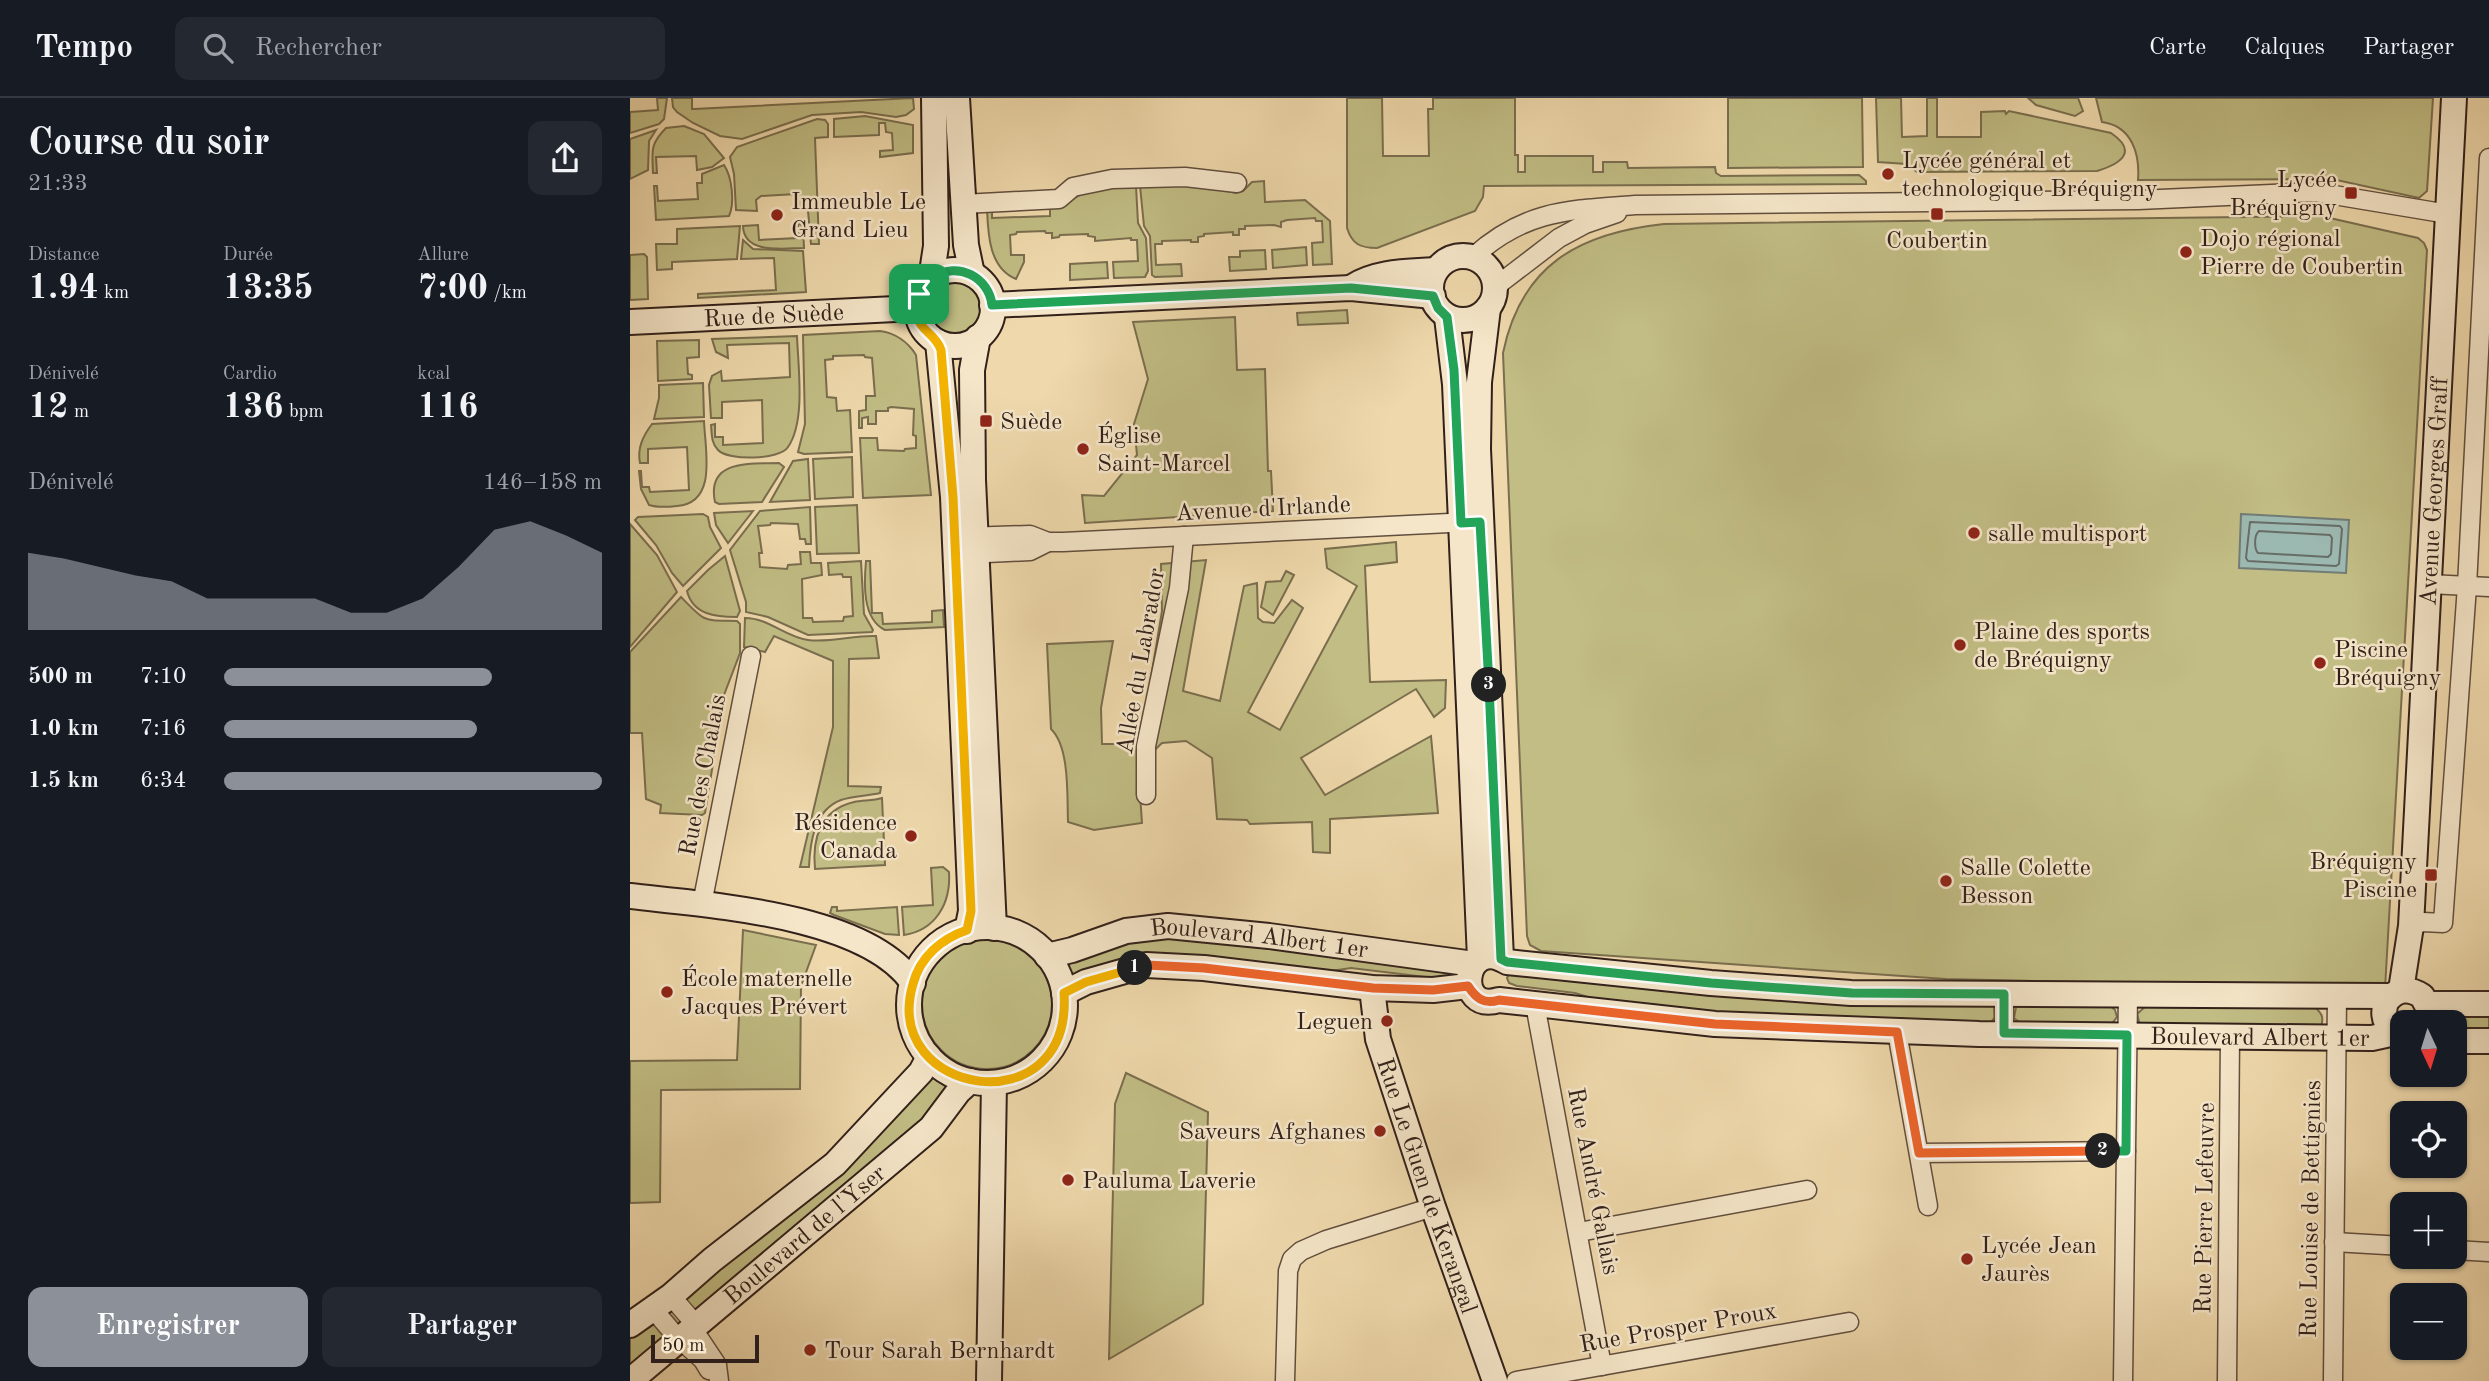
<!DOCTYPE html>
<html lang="fr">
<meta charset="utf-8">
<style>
body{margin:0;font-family:"Old Standard TT",serif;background:#242831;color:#f1f3f6;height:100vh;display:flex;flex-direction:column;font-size:26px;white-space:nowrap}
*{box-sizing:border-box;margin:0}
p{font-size:23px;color:#9ea1a6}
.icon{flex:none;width:38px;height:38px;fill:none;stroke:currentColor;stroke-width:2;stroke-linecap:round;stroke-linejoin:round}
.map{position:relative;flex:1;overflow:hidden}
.panel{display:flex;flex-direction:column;background:#171b24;width:630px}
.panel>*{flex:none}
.needle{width:46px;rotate:176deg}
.tools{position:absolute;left:1760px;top:912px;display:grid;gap:14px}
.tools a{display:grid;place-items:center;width:77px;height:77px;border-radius:14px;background:#171b24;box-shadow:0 2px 5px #0004;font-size:35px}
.scale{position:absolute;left:21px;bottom:18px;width:108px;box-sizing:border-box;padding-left:7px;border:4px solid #32201a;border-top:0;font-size:19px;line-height:24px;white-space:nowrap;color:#32201a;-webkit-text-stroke:5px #f5e6c9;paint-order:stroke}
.pin{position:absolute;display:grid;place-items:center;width:60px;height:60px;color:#fff;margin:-30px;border-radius:14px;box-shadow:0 4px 10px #0006}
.km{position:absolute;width:35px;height:35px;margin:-18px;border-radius:50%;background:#222;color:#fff;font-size:19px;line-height:35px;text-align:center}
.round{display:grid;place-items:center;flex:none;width:74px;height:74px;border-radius:14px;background:#242831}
.summary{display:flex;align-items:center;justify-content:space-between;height:119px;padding:0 28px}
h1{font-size:38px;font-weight:700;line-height:52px}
.figures{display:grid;grid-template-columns:repeat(3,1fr);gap:10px;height:119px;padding:7px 28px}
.figures div{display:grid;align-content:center}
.figures b{font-size:35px;font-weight:700}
.figures small{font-size:19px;font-weight:400}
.figures p{font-size:19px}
.chart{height:196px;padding:14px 28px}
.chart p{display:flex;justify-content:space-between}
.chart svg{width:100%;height:126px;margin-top:7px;fill:#8c9099;opacity:.7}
.button{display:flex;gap:14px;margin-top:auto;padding:14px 28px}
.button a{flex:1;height:80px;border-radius:14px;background:#8c9099;color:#fff;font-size:28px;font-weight:700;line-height:80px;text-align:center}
.button a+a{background:#242831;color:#f1f3f6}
ul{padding:0 28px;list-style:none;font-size:23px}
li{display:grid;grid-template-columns:112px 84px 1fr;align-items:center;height:52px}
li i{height:18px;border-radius:9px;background:#8c9099}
header{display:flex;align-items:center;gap:42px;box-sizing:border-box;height:98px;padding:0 35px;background:#171b24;border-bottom:2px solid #363941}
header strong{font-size:33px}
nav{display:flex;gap:38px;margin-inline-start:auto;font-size:24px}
.search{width:490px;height:63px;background:#242831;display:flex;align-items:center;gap:18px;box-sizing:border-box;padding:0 24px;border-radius:14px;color:#9ea1a6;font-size:26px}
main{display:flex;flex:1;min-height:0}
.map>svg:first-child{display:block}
.green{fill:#c1bd84;stroke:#7a6e4f;stroke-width:2}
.water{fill:#9cb9b1;stroke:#727c75;stroke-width:2}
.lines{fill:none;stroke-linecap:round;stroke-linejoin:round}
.shore{stroke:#676c66;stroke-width:2}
.street-casing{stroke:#614e3e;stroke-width:21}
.secondary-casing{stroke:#32201a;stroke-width:28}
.street{stroke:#f5e6c9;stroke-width:18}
.secondary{stroke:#f5e6c9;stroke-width:24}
.split-1-casing{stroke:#fff;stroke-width:14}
.split-2-casing{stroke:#fff;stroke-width:14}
.split-3-casing{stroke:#fff;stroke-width:14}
.split-4-casing{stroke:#fff;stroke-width:14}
.split-1{stroke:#f5b400;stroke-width:9}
.split-2{stroke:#f0652b;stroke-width:9}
.split-3{stroke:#22a559;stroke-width:9}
.split-4{stroke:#22a559;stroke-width:9}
.poi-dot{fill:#8f2418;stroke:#f5e6c9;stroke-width:2.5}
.labels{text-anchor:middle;stroke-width:5;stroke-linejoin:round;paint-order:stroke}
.poi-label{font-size:24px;fill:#32201a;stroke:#f5e6c9;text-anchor:start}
.street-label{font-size:24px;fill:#32201a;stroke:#f5e6c9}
</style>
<header>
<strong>Tempo</strong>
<div class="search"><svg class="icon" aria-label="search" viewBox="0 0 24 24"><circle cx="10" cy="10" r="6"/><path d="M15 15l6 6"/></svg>Rechercher</div>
<nav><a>Carte</a><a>Calques</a><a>Partager</a></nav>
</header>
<main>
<section class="panel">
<div class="summary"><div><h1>Course du soir</h1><p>21:33</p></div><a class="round"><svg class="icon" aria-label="share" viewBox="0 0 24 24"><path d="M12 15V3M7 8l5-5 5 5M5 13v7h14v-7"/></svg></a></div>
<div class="figures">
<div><p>Distance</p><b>1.94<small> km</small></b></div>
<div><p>Durée</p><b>13:35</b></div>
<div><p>Allure</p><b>7:00<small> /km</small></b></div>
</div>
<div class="figures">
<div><p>Dénivelé</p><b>12<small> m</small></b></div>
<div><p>Cardio</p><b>136<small> bpm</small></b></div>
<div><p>kcal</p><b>116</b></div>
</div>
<div class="chart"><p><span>Dénivelé</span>146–158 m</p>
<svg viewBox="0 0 160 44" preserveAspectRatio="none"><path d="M0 44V17L10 19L20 22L30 25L40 27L50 33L60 33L70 33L80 33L90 38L100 38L110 33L120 22L130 9L140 6L150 11L160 17V44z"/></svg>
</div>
<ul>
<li><b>500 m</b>7:10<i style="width:71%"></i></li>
<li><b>1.0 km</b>7:16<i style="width:67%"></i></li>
<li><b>1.5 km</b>6:34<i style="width:100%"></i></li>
</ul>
<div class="button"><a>Enregistrer</a><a>Partager</a></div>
</section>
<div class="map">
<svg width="1859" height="1283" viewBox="0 0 1859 1283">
<rect width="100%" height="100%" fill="#efd9ac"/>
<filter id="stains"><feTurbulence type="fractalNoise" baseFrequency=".00286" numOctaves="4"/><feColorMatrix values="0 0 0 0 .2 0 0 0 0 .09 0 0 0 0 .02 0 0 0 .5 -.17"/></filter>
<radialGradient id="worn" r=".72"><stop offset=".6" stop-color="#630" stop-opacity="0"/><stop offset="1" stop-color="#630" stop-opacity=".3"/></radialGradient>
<g class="green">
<path d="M27,0H37L34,21L29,26L0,35V14L28,12Z"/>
<path d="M42,0H62V11H64L283,0L284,11L276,17L266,19L231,14L182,17L112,41L90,38L63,25L47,14L43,9Z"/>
<path d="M717,0H752L753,58H799L798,11H803V0H885V57H888V74H895V58H963V74H973V64H997L998,70L1085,69L1086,75L1091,78L1229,77L1236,83V86L854,88L853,99L845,113L747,150C730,150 722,146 717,130Z"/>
<path d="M1098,0H1232L1233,69L1098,70Z"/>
<path d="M1246,0H1271L1272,39L1297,38V0H1307V39H1351V14L1375,13L1376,16L1379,13L1481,35C1509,54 1490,66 1467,73L1287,74L1277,66L1248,64Z"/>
<path d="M1398,0H1448L1453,13L1445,18L1406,7Z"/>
<path d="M1466,0H1803L1797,93L1789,100L1702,81L1508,82C1510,56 1502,28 1472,24Z"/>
<path d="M235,18L283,27V55L250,59V53L263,52L262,35L256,34L255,25H249V37L204,39V21Z"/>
<path d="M187,21L195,22L198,26V39L185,40L189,146H181L178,113L175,110L167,111L166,96L131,98L126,102L127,113L106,112L104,76L100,59L107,49Z"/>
<path d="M54,28L74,36L94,60L82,69L67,72L66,58L26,59L27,75H23C22,53 20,46 36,30Z"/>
<path d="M26,32L19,43L18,72L0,81V41Z"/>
<path d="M94,67C102,79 105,105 99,118L26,122L24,88H27L28,103L68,101L67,85H72V76Z"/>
<path d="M634,83L635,104L675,102L700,123L702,166L683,167L682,145L693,144L692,123H686L685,120L657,122L651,124V129L644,127L615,128V131H609V137H603V134L574,136V138L568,139V144H561V142L532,143V146H525L526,167L551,166L552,178L525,179L522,177L520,138L514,128L510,88H574L606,95L613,93L622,84Z"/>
<path d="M506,88L508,125L516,140L518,173L515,179L484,180L483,164L508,163L507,142H501V140L465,143V139L458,138V136L430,137L429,139L422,140V135H416L415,133L387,134L386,136L380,137L381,157H394V164L386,181C359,170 358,136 357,111L362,110V120L420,118V109L438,104L459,91Z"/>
<path d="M1691,118L1788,140L1794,145L1797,152L1755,891L1316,881L911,853L900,847L897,838L873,255C891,167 949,135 1034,126Z"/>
<path d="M168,125L173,128L174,150C154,150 114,157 113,128L128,127L129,142L168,140Z"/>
<path d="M110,128L107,161L42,164V171L27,172L26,146H47V131Z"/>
<path d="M113,142L123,151L173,153L176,194L68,200V196L146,192L144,160L111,161Z"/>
<path d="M676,149L677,167L643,170L642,152Z"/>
<path d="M635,152L636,171L600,173L599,159H610V153Z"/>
<path d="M14,156L17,159L18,201L0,202V157Z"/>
<path d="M477,164L478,180L440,182V166Z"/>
<circle cx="325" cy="209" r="28"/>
<path d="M717,212L718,225L668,227L667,215Z"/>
<path d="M605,219L607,272L635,271L638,373H641L643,413L455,425L452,397L474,398L507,357L504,326L518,281L503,224Z"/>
<path d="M250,233C265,235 278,244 286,257L301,397L233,400L230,340H247L248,352L274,353L275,351L286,350V338L283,337L284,311L261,309L258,310V313H246V326H238V319L232,320V330H229V313L236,312V298H245L242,260L235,259L234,257L203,258V261L195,262L197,299L206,300L207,313L220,312L222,354L174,356L168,354L175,326L173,237Z"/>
<path d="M167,238C168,268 176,323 158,349C150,362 98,363 88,352C81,345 82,336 81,327L85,326V339H93V347L133,345L132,302L92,304V320H81L79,287L82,278L91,273L92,283L160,279L159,245L97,247L98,260L86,254L82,241Z"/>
<path d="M69,242V259L57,260L58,276L62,277V281L28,283L27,243Z"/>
<path d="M73,285L74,319L24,321L29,300V287Z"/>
<path d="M74,323C75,352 88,405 47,408C38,409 28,410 19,407L11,391L9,373H11L12,389H19L20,394L59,392L57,349L18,351V365H10C7,350 13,338 22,326Z"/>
<path d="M222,359L223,399L185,401L183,361Z"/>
<path d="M178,361L180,402L140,404L163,363Z"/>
<path d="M149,365L154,369L132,404L89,406L85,404C76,361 121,366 149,365Z"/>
<path d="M227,407L229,455L187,456L185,409Z"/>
<path d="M180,409L181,446H176L175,441H170L168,426L141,425L140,427L128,428L132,455H129L130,469L157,471L158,467L171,466L170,454H180L181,465H191L192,477L172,481L173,520H182L183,524L213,523L214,519L223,518L221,479H213L212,476L199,477L198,465L231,463L234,516L243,532L242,534L178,537L138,519L116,514V504L100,452L130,413Z"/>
<path d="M123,413L98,445L86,427L84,415Z"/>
<path d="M73,416L78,419L80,429L91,450L53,488L42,475L26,447L5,422L8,419Z"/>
<path d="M0,426L27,457L47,494L0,549Z"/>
<path d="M766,444L767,464L735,468L740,584L816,582L815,610L804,619L786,591L671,660L695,697L801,638L808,715L700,721V755L683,754L682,724L620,726L617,722L587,721L582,660L556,643L532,645L508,668L512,725L464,732L438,724C437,699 440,649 421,631L417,546L483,543L471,610L472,646H510L532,513L531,466L576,462L553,593L590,603L614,488L627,485L628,520L633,524L644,525L662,502L673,510L618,614L650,632L727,488L697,470L695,451Z"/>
<path d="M95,458L110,513L107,519C86,519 63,517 57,493L78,472Z"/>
<path d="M236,463H240L242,515H252L253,526L302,524V513L313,512L314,529L255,532C232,521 234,485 236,463Z"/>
<path d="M656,473L664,477L643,517L631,509L636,484L651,483Z"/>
<path d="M51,499C76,525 72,522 107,523L110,526V555L94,597L75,715L72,717L30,715L31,707L16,701L12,635H0V554Z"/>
<path d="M115,520C139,520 155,539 178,542C200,545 224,537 246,538L249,560L219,561L218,688L251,689L250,695C237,698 223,698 211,702C184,712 180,745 179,769H170L203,629V563L144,538L135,554L114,549Z"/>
<path d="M252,700L255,767L185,771C182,741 190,712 224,704C233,702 243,703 252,700Z"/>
<path d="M313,769L319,774C321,805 306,832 274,837L272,809L303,807L301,770Z"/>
<path d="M202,809H207V813L267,809L269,837L255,836L204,817L200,815Z"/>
<path d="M113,832L186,847L171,888L170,991L31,992L30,1104L0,1105V963L107,962Z"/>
<path d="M515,837L840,869L837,884L721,870L694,874L550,859L444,882L436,863Z"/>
<circle cx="357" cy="906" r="65"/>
<path d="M880,874L1364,908L1365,919L1361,924L1185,923L984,907L945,895L887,888L879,885L877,880Z"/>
<path d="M1391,905H1477L1485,912L1487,919L1480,928H1394L1384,920L1386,909Z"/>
<path d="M1517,907L1685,909C1692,916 1694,919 1691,929L1510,927L1507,916Z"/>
<path d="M1804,913L1859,914V932H1825V924H1804Z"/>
<path d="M496,975L578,1014L573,1206L479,1261L485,1006Z"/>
<path d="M304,980L319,991L296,1024L0,1270V1234L284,992Z"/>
</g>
<path class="water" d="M1611,416L1719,422L1716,475L1609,470Z"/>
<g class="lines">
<g class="shore">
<path d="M1620,424L1710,428L1712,431L1709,466L1706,468L1618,463L1616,460Z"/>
<path d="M1629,433L1700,437L1702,440L1701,456L1698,459L1628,455C1624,451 1624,437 1629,433Z"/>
</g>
<g class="street-casing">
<g id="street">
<path d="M333,106L429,101L443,89L482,81L555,79L607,85"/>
<path d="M843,159C895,112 938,112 1005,107L1508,102L1686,94L1818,116"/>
<path d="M865,189L929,140L955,126L987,115"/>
<path d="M334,439L400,437L418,444H433L840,424"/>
<path d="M336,456L400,453L418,444"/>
<path d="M1799,486L1859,489"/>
<path d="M516,697V648L549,490L554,438"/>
<path d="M72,806L121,558"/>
<path d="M1781,828L1793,824L1813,825L1837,488L1859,60"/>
<path d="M1374,896V935"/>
<path d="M908,908L907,917L972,1268"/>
<path d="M1267,934L1298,1108"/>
<path d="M1289,1055L1496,1053"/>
<path d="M949,1134L1177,1092"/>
<path d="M1704,1144L1773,1148"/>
<path d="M1825,1152L1859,1154"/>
<path d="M41,1198L66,1227L67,1237L87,1267L89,1283"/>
<path d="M23,1211L45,1237L73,1262L79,1272"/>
<path d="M655,1283L658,1173L662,1161L671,1153L696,1142L803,1109"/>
<path d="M886,1283L1219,1224"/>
<path d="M1493,1283L1498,897"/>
<path d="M1597,1283L1600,938"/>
<path d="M1703,1283L1707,898"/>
</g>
</g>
<g class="secondary-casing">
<g id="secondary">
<path d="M327,0L336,147L342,176"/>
<circle cx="833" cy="190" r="32"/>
<circle cx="325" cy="210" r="38"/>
<path d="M301,181L306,148L304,0"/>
<path d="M722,189C747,173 778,174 806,172"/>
<path d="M362,207L721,190L803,198"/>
<path d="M858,210L849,284L848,351L871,861"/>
<path d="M817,219L825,286L850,861"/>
<path id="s1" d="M0,224L286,210"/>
<path d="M348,239L342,272L343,382L364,830"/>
<path d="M308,244L323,399L341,813L337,833"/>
<path d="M0,798C77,807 236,816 283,885"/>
<circle cx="357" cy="907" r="78"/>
<path id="s2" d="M417,858L442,852L496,833L538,828L639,838L844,866"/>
<path id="s3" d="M742,890L748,941L803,1109L865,1283"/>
<path id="s4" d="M1771,892L1781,828L1824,0"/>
<path d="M434,895L456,884L516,867L574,870L742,890L803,892L838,888"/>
<path id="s5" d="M1760,898L1221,895L1081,885L877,864C834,837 823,916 869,902L1085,926L1349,936L1742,940L1765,935"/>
<path d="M1798,906H1859"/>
<path d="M1773,938C1757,932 1751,920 1756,904C1766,891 1778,889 1792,898L1799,911L1797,924"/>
<path d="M1825,943H1859"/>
<path d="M0,1227L41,1198L82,1162L205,1066L291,974L299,959"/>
<path id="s6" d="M0,1283L301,1030L328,994L340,983"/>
<path d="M359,1283L364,985"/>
</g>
</g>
<use href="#street" class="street"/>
<use href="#secondary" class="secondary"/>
</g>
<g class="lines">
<g class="split-1-casing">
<path id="split-1" d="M289,196C278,233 304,230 311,252L323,399L341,813L337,832C311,841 290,859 283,886C250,999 443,1029 434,895L456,884L505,870"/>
</g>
<g class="split-2-casing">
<path id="split-2" d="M505,870L516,867L574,870L743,890L803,892L838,888C846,900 854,907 869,902L1085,926L1267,934L1289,1055L1473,1053"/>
</g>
<g class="split-3-casing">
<path id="split-3" d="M859,587L871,861L877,864L1081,885L1222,895L1374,896V935L1497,937L1496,1053H1473"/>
</g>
<g class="split-4-casing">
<path id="split-4" d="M289,196C294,190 297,183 304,179C327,163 359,179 362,207L721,190L803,198L808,210L817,219L824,272L831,425L850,424L859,587"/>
</g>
<use href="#split-1" class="split-1"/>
<use href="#split-2" class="split-2"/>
<use href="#split-3" class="split-3"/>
<use href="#split-4" class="split-4"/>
</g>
<g class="poi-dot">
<circle cx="1258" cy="76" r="7"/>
<rect x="1714" y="88" width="14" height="14" rx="3.5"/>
<rect x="1300" y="109" width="14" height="14" rx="3.5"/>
<circle cx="147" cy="117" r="7"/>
<circle cx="1556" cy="154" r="7"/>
<rect x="349" y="316" width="14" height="14" rx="3.5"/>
<circle cx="453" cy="351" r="7"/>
<circle cx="1344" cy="435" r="7"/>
<circle cx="1330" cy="547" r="7"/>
<circle cx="1690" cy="565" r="7"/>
<circle cx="281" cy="738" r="7"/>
<rect x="1794" y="770" width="14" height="14" rx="3.5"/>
<circle cx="1316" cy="783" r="7"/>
<circle cx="37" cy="894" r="7"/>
<circle cx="757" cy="923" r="7"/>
<circle cx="750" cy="1033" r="7"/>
<circle cx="438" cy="1082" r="7"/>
<circle cx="1337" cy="1161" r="7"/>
<circle cx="180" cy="1252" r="7"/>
</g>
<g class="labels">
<g class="poi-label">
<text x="1272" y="70">Lycée général et<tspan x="1272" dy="28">technologique Bréquigny</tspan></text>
<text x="1707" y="89" text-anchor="end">Lycée<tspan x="1707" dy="28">Bréquigny</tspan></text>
<text x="161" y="111">Immeuble Le<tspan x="161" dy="28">Grand Lieu</tspan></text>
<text x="1570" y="148">Dojo régional<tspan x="1570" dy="28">Pierre de Coubertin</tspan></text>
<text x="1307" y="150" text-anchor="middle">Coubertin</text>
<text x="370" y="331">Suède</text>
<text x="467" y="345">Église<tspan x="467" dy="28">Saint-Marcel</tspan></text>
<text x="1358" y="443">salle multisport</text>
<text x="1344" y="541">Plaine des sports<tspan x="1344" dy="28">de Bréquigny</tspan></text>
<text x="1704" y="559">Piscine<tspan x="1704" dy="28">Bréquigny</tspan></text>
<text x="267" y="732" text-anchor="end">Résidence<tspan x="267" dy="28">Canada</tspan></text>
<text x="1787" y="771" text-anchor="end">Bréquigny<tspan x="1787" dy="28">Piscine</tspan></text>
<text x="1330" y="777">Salle Colette<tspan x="1330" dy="28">Besson</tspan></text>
<text x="51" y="888">École maternelle<tspan x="51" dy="28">Jacques Prévert</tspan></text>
<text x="743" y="931" text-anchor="end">Leguen</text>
<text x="736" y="1041" text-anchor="end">Saveurs Afghanes</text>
<text x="452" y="1090">Pauluma Laverie</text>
<text x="1351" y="1155">Lycée Jean<tspan x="1351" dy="28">Jaurès</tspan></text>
<text x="194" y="1260">Tour Sarah Bernhardt</text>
</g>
<g class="street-label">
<text dy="8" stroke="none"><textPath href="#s1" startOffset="144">Rue de Suède</textPath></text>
<text dy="8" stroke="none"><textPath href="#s4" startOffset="500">Avenue Georges Graff</textPath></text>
<text transform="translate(633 410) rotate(-3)" y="8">Avenue d'Irlande</text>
<text transform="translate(510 563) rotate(-80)" y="8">Allée du Labrador</text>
<text transform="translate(72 677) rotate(-79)" y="8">Rue des Chalais</text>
<text dy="8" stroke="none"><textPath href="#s2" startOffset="217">Boulevard Albert 1er</textPath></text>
<text dy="8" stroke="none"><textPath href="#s5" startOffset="1743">Boulevard Albert 1er</textPath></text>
<text transform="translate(964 1083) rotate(79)" y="8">Rue André Gallais</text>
<text dy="8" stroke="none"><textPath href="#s3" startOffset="206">Rue Le Guen de Kerangal</textPath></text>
<text transform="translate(1574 1110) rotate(-89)" y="8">Rue Pierre Lefeuvre</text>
<text transform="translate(1680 1111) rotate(-89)" y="8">Rue Louise de Bettignies</text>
<text dy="8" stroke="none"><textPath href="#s6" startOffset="228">Boulevard de l'Yser</textPath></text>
<text transform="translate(1048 1229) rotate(-10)" y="8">Rue Prosper Proux</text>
</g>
</g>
<rect width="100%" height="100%" filter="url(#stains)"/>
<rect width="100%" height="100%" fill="url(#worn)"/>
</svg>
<div class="tools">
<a><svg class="needle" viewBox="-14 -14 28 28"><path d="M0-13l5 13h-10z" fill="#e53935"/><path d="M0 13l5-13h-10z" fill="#9ea1a6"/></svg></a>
<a><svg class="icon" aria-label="locate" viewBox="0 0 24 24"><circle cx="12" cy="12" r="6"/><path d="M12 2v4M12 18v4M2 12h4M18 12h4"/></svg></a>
<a>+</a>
<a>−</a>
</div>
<div class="scale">50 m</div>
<div class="pin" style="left:289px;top:196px;background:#1e9e55"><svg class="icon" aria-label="arrive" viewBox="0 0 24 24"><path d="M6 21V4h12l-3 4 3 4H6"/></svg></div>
<b class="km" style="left:505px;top:870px">1</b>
<b class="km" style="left:1473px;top:1053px">2</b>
<b class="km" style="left:859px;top:587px">3</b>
</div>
</main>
